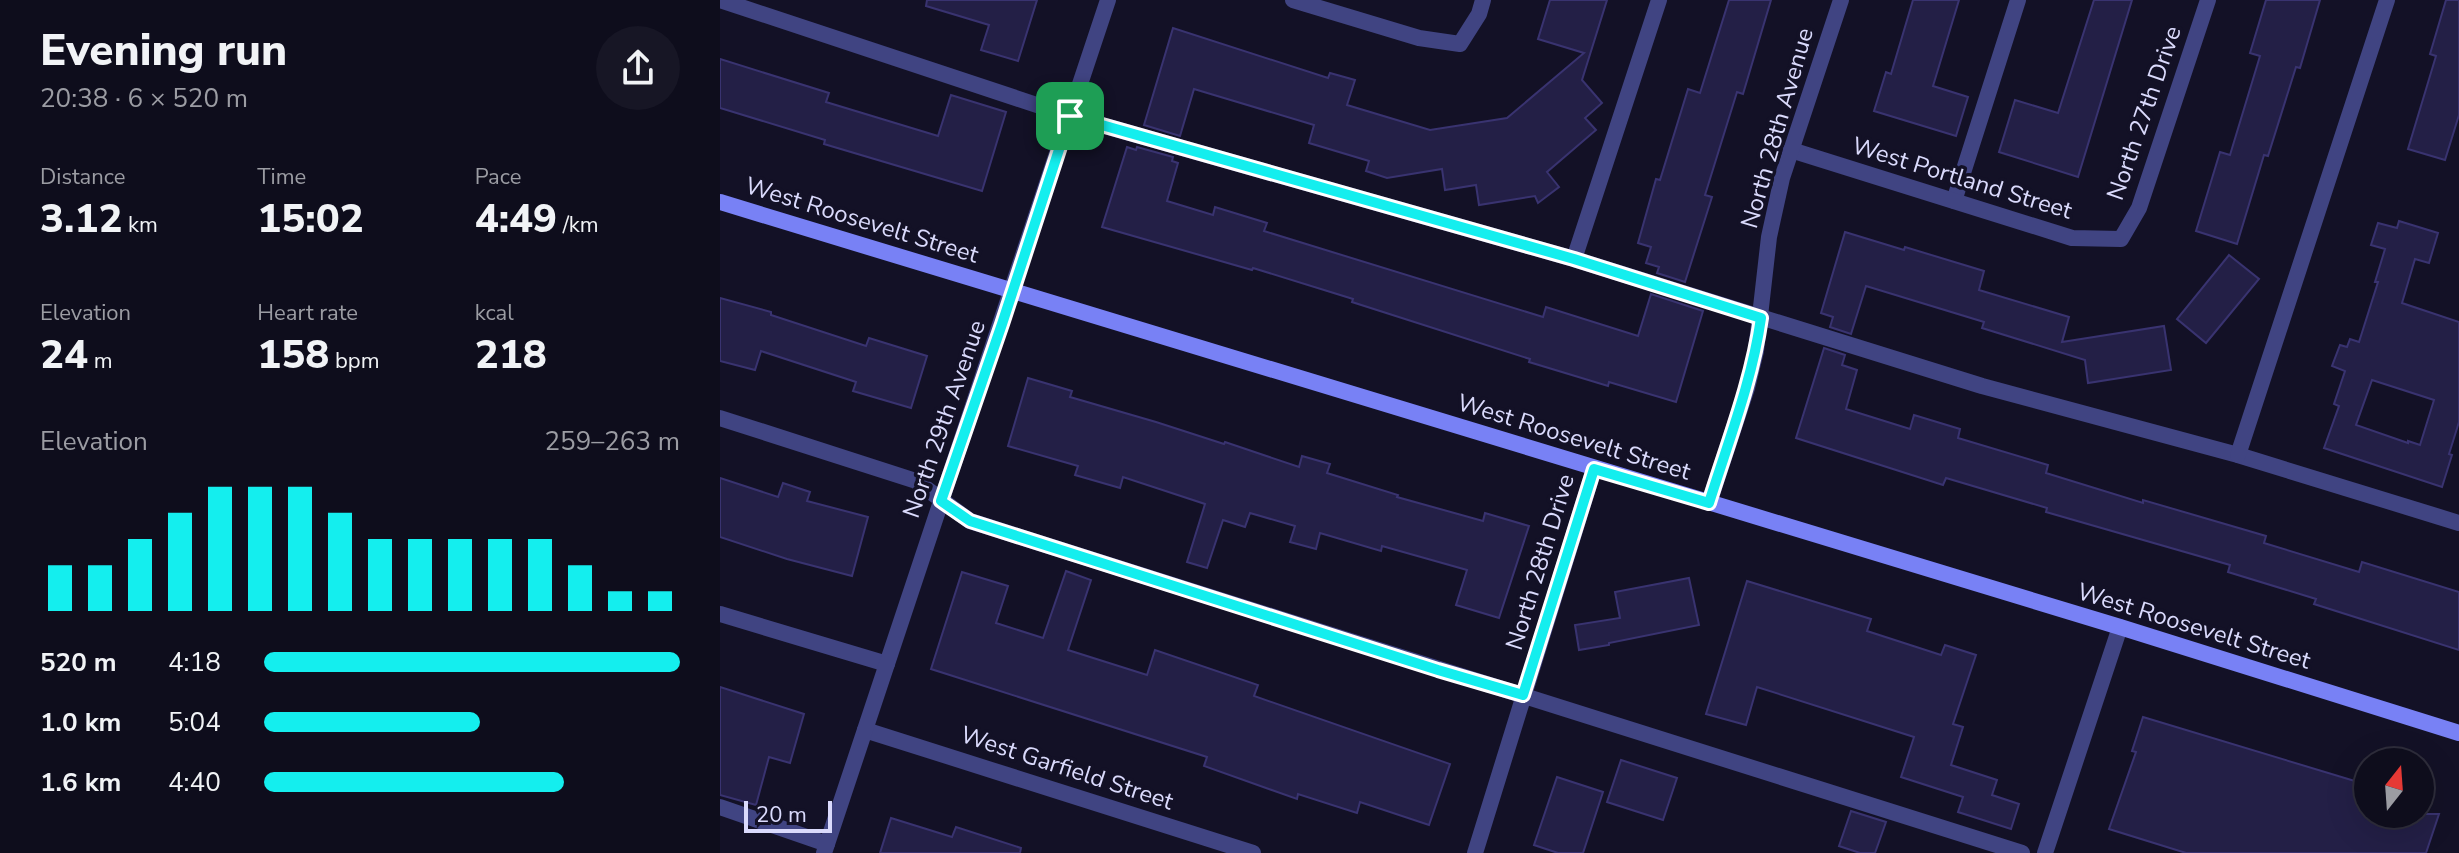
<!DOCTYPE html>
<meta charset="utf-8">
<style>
body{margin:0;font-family:"Nunito Sans",sans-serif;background:#171625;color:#f1f3f6;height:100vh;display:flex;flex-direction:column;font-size:30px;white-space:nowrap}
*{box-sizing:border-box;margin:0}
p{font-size:26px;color:#9b9ca3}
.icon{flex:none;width:44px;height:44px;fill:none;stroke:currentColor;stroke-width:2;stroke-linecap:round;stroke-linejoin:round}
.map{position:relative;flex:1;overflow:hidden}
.panel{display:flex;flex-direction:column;background:#0e0d1c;width:720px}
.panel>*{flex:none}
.needle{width:52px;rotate:17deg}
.buttons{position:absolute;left:1634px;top:748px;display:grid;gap:16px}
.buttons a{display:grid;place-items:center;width:80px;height:80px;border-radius:50%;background:#0e0d1c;box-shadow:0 8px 32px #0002,0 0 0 2px #2e2d3b;font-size:40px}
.scale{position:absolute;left:24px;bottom:20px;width:88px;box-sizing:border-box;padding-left:8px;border:4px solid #dadafc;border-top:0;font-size:22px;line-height:28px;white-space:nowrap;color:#dadafc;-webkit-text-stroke:6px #131126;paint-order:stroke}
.pin{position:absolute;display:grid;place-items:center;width:68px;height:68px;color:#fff;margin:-34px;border-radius:16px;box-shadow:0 4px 12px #0006}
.round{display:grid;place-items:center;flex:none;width:84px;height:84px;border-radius:42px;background:#171625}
.summary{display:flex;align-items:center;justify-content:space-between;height:136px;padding:0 40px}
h1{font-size:44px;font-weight:800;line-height:60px}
.figures{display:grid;grid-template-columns:repeat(3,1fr);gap:12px;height:136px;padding:8px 40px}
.figures div{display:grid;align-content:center}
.figures b{font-size:40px;font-weight:800}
.figures small{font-size:22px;font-weight:400}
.figures p{font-size:22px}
.chart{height:224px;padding:16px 40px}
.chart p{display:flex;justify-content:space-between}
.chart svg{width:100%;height:144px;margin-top:8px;stroke:#14eeee;stroke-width:6}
ul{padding:0 40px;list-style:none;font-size:26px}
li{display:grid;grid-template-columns:128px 96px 1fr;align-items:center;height:60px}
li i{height:20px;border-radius:10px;background:#14eeee}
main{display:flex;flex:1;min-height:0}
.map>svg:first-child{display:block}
.building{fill:#231f46;stroke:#393370;stroke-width:2;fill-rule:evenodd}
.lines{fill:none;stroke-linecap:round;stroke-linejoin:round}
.lane{stroke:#404482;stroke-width:16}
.street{stroke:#404482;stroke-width:16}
.secondary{stroke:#7881f5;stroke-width:16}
.route-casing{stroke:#fff;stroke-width:16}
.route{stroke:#14eeee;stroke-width:10}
.labels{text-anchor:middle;stroke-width:7;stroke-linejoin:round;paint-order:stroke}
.street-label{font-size:24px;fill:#dadafc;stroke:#131126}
</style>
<main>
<section class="panel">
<div class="summary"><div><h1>Evening run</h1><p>20:38 · 6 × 520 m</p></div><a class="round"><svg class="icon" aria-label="share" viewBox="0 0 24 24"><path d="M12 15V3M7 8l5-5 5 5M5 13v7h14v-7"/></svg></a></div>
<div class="figures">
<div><p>Distance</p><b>3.12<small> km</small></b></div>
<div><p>Time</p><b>15:02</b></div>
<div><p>Pace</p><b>4:49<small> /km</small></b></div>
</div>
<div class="figures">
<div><p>Elevation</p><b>24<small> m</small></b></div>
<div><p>Heart rate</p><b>158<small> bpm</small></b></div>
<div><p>kcal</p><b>218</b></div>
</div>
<div class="chart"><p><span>Elevation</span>259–263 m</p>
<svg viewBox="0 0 160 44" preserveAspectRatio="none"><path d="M5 44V30M15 44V30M25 44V22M35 44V14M45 44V6M55 44V6M65 44V6M75 44V14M85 44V22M95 44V22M105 44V22M115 44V22M125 44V22M135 44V30M145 44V38M155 44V38"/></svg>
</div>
<ul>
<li><b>520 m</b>4:18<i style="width:100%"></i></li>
<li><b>1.0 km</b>5:04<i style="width:52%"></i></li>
<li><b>1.6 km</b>4:40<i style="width:72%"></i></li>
</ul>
</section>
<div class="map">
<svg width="1739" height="853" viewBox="0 0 1739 853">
<rect width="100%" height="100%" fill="#131126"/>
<g class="building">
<path d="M207,0H317L298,61L261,50L269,25L206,6Z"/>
<path d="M830,0H887L862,80L882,103L865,118L876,130L827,172L839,187L818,203L815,196L759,205L756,185L725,190L722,169L667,178L646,171L649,161L589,143L594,125L474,89L460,136L424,125L453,28L608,78L610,73L635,80L627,105L710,130L787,118L864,53L818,39Z"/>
<path d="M1009,0H1051L1023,94L1017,92L985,195L992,197L965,282L937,273L939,267L926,263L931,247L918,243L936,179L940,180L968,89L980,93Z"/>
<path d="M1193,0H1239L1213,86L1248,97L1236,136L1154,111L1166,72L1171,74Z"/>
<path d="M1374,0H1412L1358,177L1279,152L1295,100L1338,113Z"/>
<path d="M1546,0H1600L1580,68L1576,67L1548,156L1544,155L1517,244L1476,231L1500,152L1510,155L1540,56L1530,53Z"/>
<path d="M1726,0H1739V115L1725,160L1688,149L1716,56L1710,54Z"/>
<path d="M0,59L109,93L106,102L218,136L231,95L286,112L262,191L104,144L105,140L0,108Z"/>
<path d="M407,147L416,150L417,147L453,157L452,161L458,163L447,201L493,215L495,207L547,223L544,231L823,317L826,307L918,336L931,294L983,311L956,402L889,382L888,386L809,362L810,359L632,302L633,299L533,268L532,270L382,227Z"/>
<path d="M1679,221L1718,233L1709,263L1695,259L1682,303L1739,322V422L1729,454L1732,455L1722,487L1604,448L1619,406L1614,404L1625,371L1612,366L1620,345L1627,347L1630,339L1639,342L1658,282H1655L1665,249L1651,245L1658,223L1677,228ZM1652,380L1714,400L1700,445L1688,441V443L1636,425Z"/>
<path d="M1125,232L1184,250L1185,247L1264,271L1259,290L1349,317L1342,342L1444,326L1451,370L1368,383L1365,360L1262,328L1264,322L1146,286L1131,334L1110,327L1113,317L1101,313Z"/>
<path d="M1509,255L1539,279L1486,343L1457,319Z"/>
<path d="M0,298L51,312V315L146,346L149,338L207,356L191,408L133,391L136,382L41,351L35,370L0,361Z"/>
<path d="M1104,348L1125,355L1122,365L1137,370L1126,409L1190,429L1194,415L1240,429L1238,438L1328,465L1326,473L1423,503V500L1546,536L1544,543L1639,572L1642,562L1739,592V650L1594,604L1596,599L1508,572L1510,565L1326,512L1327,508L1226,478L1223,485L1076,438Z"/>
<path d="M308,378L352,391L350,397L436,422L504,444L505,442L579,467L582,456L610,464L607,473L678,495L677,497L763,521L765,513L809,526L779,618L736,605L747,570L662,546L661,551L600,533L596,549L570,542L575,526L530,513L525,527L503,520L487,568L467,562L485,504L403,477L400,488L355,475L358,466L288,446Z"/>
<path d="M0,478L58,497L63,483L90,492L87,501L148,517L132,576L67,559L0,537Z"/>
<path d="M346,571L371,580L348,650L427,675L435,650L538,685L534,696L730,764L709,825L640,802L637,813L578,794L577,799L484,766L487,757L211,669L242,572L288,586L276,623L323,638Z"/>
<path d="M969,578L979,625L889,643V645L859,650L855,625L900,618L895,592Z"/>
<path d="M1027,581L1151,619L1147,631L1221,655L1225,645L1256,655L1233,724L1243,727L1231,765L1277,780L1272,795L1299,804L1291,829L1238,812L1243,797L1181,777L1194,737L1037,687L1026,725L986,714Z"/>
<path d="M0,687L84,714L70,763L49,757L36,805L0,795Z"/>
<path d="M1423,717L1648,785V814H1719L1706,853H1466L1389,829L1416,752L1412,751Z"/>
<path d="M901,760L957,778L943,820L887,802Z"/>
<path d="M837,777L883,792L863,853H838L814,845Z"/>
<path d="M1131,811L1166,822L1155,853H1140L1119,846Z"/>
<path d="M171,818L232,837L236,827L301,848L300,853H160Z"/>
</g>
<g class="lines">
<g class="lane">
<path d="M0,0L350,116L854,259L1262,386L1518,455L1739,523"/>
<path d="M1234,201L1298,0"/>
<path d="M854,259L939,0"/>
<path d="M0,418L196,481L250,521L1302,853"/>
<path d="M1518,455L1667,0"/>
<path d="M0,807L107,844"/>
</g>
<g class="street">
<path d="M573,0L699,38L740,44L759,14L763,0"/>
<path d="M1071,150L1352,238L1401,239L1419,208L1488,0"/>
<path d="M989,503L1027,388L1036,351L1049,237L1062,178L1121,0"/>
<path d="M0,614L167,664"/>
<path d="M145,730L533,853"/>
<path d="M104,853L388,0"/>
<path d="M755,853L874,469"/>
<path d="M1325,853L1400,627"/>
</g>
<path class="secondary" d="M0,202L1400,627L1739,733"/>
</g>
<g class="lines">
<g class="route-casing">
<path id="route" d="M350,116L854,259L1041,318C1032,382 1008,442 989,503L874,469L803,695L718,670L250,521L221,501L282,324Z"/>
</g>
<use href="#route" class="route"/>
</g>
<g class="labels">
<g class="street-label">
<text transform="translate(1424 113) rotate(-71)" y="8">North 27th Drive</text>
<text transform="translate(1057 128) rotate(-74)" y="8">North 28th Avenue</text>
<text transform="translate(1242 178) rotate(17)" y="8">West Portland Street</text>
<text transform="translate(142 220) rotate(17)" y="8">West Roosevelt Street</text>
<text transform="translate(224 419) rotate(-71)" y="8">North 29th Avenue</text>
<text transform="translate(854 437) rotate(17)" y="8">West Roosevelt Street</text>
<text transform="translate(820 562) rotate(-73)" y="8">North 28th Drive</text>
<text transform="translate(1474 626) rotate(17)" y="8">West Roosevelt Street</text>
<text transform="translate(347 768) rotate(18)" y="8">West Garfield Street</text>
</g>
</g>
</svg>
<div class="buttons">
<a><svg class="needle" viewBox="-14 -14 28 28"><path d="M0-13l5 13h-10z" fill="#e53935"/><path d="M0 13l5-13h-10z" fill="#9b9ca3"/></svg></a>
</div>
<div class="scale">20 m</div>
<div class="pin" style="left:350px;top:116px;background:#1e9e55"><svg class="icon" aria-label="arrive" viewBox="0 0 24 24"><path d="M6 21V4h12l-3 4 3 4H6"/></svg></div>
</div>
</main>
